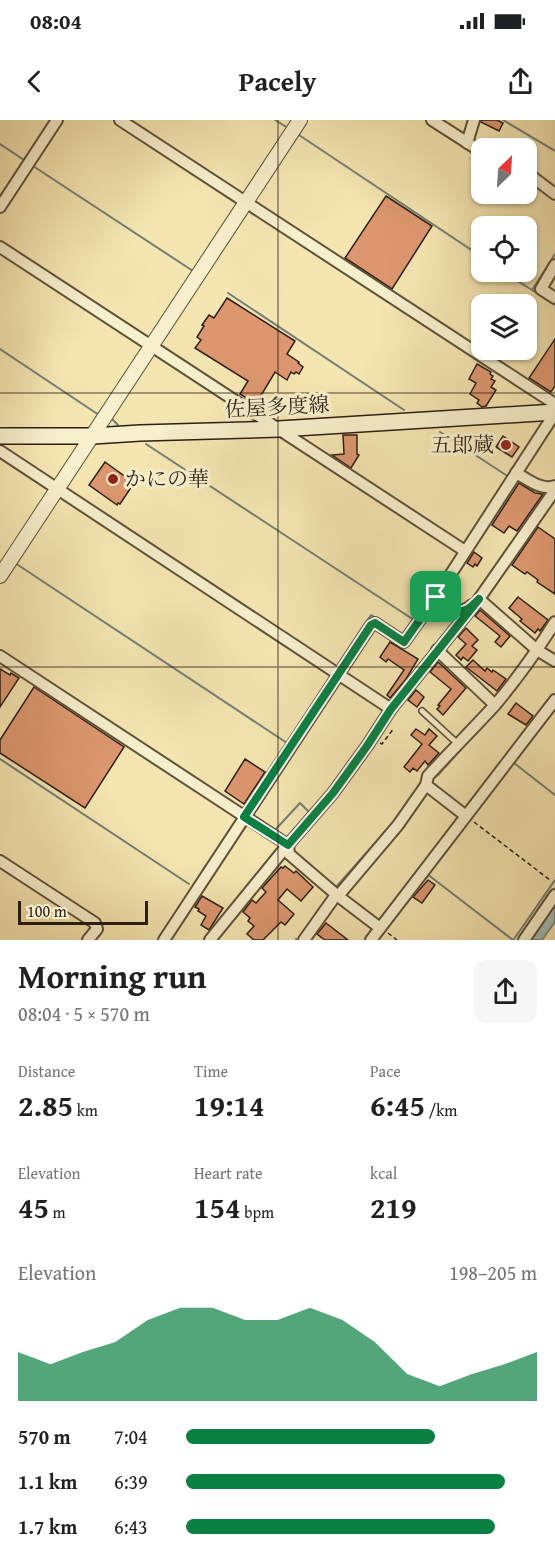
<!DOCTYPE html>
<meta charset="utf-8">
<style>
body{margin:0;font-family:"Gentium Book Plus","Noto Serif JP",serif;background:#f6f6f6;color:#202124;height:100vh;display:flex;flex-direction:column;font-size:22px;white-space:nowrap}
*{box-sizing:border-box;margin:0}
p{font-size:20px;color:#757577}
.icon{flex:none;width:33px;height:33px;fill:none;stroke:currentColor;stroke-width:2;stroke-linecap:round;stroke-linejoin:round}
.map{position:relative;height:820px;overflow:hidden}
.side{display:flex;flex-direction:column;background:#fff;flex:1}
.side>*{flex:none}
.needle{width:39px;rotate:25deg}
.buttons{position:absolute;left:471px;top:18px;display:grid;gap:12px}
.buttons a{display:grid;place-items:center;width:66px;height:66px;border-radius:12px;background:#fff;box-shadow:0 2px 4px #0004;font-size:30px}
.scale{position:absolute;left:18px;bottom:15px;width:130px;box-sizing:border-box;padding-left:6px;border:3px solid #2d1f12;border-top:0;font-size:16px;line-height:21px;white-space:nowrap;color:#2d1f12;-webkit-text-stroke:4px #f8efcc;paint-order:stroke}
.pin{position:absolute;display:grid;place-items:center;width:51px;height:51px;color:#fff;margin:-26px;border-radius:12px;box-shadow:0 3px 9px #0006}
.round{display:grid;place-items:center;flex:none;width:63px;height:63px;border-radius:12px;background:#f6f6f6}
.headline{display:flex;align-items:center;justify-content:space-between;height:102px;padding:0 18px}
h1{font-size:33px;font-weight:700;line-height:45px}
.metrics{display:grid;grid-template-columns:repeat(3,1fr);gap:9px;height:102px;padding:6px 18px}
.metrics div{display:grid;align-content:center}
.metrics b{font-size:30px;font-weight:700}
.metrics small{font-size:16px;font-weight:400}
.metrics p{font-size:16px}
.chart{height:168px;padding:12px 18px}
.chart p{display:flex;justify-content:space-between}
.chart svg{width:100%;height:108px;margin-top:6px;fill:#0b8043;opacity:.7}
ul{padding:0 18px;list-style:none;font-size:20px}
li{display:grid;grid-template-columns:96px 72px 1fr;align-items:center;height:45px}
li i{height:15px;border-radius:8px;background:#0b8043}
.status{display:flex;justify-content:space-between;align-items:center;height:42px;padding:0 30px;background:#fff;direction:ltr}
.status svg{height:16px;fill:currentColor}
header{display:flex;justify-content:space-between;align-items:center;height:78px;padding:0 18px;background:#fff;font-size:27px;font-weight:700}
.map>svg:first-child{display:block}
.water{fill:#a2bdb8;stroke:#737e76;stroke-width:1.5}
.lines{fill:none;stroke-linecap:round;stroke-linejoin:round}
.stream{stroke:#737e76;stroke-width:2}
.building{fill:#dd9770;stroke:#2d1f12;stroke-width:1.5}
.service-casing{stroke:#5f513a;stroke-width:8}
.minor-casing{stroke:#5f513a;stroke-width:14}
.tertiary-casing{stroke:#5f513a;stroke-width:16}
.secondary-casing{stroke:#2d1f12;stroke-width:18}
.path{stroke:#2d1f12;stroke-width:1.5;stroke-dasharray:4.5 3;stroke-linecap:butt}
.service{stroke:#f8efcc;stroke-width:5}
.minor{stroke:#f8efcc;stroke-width:10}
.tertiary{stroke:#f8efcc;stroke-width:14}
.secondary{stroke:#f8efcc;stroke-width:15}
.route-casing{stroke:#fff;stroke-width:12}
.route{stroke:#0b8043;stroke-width:8}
.grid{fill:none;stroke:#2d1f12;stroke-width:1.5;stroke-opacity:0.55}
.poi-dot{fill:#8f2418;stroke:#f8efcc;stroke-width:2}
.labels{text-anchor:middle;stroke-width:6;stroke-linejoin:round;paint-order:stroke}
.street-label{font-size:21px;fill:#2d1f12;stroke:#f8efcc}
.poi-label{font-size:21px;fill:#2d1f12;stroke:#f8efcc;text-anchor:end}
</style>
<div class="status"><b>08:04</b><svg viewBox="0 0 49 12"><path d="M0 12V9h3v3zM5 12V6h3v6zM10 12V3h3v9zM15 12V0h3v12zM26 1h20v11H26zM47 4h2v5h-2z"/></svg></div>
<header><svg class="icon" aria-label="back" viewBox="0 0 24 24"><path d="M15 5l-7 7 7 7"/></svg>Pacely<svg class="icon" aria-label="share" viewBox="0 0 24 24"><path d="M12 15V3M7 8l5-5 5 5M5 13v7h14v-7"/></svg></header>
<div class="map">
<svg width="555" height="820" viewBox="0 0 555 820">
<rect width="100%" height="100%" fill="#f5e6b1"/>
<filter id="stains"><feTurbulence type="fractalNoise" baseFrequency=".00333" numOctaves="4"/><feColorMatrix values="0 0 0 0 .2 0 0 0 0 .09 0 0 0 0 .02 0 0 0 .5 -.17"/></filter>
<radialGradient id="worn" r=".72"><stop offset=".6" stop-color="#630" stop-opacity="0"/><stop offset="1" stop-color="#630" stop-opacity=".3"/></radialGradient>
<path class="water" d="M555,783V802L542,820H529Z"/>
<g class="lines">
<g class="stream">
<path d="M275,0L288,8"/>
<path d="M503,0L555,31"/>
<path d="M299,15L482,137"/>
<path d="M0,24L24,40"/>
<path d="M33,46L193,151"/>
<path d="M555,134L532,170L555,185"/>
<path d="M503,152L532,170"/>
<path d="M228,173L404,290"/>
<path d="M0,229L99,295"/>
<path d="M112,299L118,305"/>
<path d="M440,312L509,357"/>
<path d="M146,324L414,500"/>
<path d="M15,443L287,623"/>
<path d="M421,489L440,461"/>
<path d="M336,548L371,495L376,498"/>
<path d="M0,639L189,764"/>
<path d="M514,643L555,675"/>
<path d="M432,659L438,655L474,615"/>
<path d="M243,690L332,554"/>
<path d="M262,702L275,710L300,683L308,691"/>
<path d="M427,754L513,820"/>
<path d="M337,766L390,706"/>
<path d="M302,814L323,784"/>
<path d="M514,819L555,760"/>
<path d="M158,820L206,746"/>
<path d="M296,820V819"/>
</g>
</g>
<g class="building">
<path d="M481,0H497L503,3L499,11L481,2Z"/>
<path d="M386,76L432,106L392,169L345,138Z"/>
<path d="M227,178L295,221L287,234L299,242L298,243L303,247L299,254L296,252L294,254L291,252L287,260L275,252L256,284L240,274L248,261L195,228L201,220L197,217L204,206L202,205L209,195L214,198Z"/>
<path d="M555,219V266L551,272L529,258Z"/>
<path d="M477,244L491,252L490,254L493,256L491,259L495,261L491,267L496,270L486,286L482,287L477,283L479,280L470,274L476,263L469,259Z"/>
<path d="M343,315H357V334L359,335L351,348L332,335L344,334Z"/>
<path d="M503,316L519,327L512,337L496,327Z"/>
<path d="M105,342L134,363L120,384L118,383L117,385L89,365Z"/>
<path d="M519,363L535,373L543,374L517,411L509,406L504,413L492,405Z"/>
<path d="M538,407L555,419V474L537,462L538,460L527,452L525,454L512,445Z"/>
<path d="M474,432L482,438L477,446L475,444L473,447L467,443Z"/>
<path d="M518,477L548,500L540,511L538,509L535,513L520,501L522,499L509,488Z"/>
<path d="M480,490L510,516L501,527L495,522L500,516L475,496Z"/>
<path d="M466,508L478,520L472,526L477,530L468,541L463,537L461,540L456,535L466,524L458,517Z"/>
<path d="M390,522L418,539L406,559L390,578L387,575L404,550L388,539L386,542L380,537Z"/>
<path d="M473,540L485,551L487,548L492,552L493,550L506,559L497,571L466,547Z"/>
<path d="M438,542L466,568L443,595L437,589L440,586L438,585L451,569L430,552Z"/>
<path d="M0,549L10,555L11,553L19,558L0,587Z"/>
<path d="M34,567L124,627L85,688L0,633V620Z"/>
<path d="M416,570L424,577L417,587L408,580Z"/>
<path d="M516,583L533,596L526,605L508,594Z"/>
<path d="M416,609L425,615L429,609L437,616L429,625L439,633L428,645L425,641L417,651L413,648L410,652L404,647L422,624L411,615Z"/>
<path d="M245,639L265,652L244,684L225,671Z"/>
<path d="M285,746L294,753L296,751L313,767L301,781L287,769L278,780L294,794L285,805L281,802L263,820H254L247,814L254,806L248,801L250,798L243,792L252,780L256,783L266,772L262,768L281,747L283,748Z"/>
<path d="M428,760L435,765L422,783L413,777Z"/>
<path d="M202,776L223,788L209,810L201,805L206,796L198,791L199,789L195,787Z"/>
<path d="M326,803L348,820H325L317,814Z"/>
</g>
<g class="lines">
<g class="service-casing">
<path id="service" d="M422,591L458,624"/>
</g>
<g class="minor-casing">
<g id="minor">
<path d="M120,0L555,284"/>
<path d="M432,0L482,32"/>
<path d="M467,23L474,0"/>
<path d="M526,52L555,74"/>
<path d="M0,87L57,0"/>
<path d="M0,127L465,431"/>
<path d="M555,145L541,169L555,178"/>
<path d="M0,331L391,589"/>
<path d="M516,353C528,359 541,371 555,366"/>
<path d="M436,477C442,493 460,496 472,485"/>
<path d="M479,479L537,530L555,541"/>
<path d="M437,530L495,585"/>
<path d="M0,536L288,725L289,734L338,776L380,808"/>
<path d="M426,665L466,696"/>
<path d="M0,741L95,803L97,809L88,820"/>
<path d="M338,776L398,705L426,665L428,656C450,632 473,609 495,585C517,559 537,531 555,502"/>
<path d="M164,820L371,505L375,503L404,522L436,477L555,293"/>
<path d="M210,820L281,733L333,673L367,626L391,589L479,479L555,370"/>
<path d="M304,820L336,775"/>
<path d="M371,820L555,580"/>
<path d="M524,820L555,775"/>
</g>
</g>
<g class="tertiary-casing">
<path id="tertiary" d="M0,456L300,0"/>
</g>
<g class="secondary-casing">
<path id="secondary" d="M0,316H93L140,313L279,309L555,292"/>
</g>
<g class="path">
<path d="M380,623L382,624L394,608"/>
<path d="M474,702L550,760"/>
<path d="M388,813L397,820"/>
</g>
<use href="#service" class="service"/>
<use href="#minor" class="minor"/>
<use href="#tertiary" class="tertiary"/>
<use href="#secondary" class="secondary"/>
</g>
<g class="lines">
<g class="route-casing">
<path id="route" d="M436,477C440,489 455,496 468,489C472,486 476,482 479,479L391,589L367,626L333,673L288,725L244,697L371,505L375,503L404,522Z"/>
</g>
<use href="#route" class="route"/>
</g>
<path class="grid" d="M278,0V820M0,273H555M0,547H555"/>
<g class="poi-dot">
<circle cx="506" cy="325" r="6"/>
<circle cx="113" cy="359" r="6"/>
</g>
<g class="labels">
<g class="street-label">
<text transform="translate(277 287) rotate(-3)" y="7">佐屋多度線</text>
</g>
<g class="poi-label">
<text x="494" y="332">五郎蔵</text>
<text x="125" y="366" text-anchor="start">かにの華</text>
</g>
</g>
<rect width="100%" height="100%" filter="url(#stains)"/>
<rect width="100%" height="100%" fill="url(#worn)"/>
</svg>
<div class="buttons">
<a><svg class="needle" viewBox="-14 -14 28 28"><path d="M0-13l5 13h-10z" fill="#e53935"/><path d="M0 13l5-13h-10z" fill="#757577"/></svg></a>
<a><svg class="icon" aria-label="locate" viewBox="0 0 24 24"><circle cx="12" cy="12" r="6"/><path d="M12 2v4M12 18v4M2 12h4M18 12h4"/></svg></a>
<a><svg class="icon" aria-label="layers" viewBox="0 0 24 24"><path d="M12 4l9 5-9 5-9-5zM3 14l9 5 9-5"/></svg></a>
</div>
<div class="scale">100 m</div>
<div class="pin" style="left:436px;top:477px;background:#1e9e55"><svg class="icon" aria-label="arrive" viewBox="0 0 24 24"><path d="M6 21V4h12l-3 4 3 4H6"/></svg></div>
</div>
<section class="side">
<div class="headline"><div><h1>Morning run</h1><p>08:04 · 5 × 570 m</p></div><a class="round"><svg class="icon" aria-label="share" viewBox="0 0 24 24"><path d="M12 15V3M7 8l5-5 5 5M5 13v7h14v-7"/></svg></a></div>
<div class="metrics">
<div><p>Distance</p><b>2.85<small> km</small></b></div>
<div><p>Time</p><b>19:14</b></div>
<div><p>Pace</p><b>6:45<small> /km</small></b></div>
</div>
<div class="metrics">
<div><p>Elevation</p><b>45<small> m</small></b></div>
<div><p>Heart rate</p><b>154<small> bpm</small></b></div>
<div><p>kcal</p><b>219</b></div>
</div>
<div class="chart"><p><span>Elevation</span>198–205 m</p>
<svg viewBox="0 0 160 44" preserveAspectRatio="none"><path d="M0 44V24L10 29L20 24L30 20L40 11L50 6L60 6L70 11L80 11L90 6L100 11L110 20L120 33L130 38L140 33L150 29L160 24V44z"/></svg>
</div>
<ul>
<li><b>570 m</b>7:04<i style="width:71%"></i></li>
<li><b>1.1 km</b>6:39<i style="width:91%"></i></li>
<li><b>1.7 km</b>6:43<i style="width:88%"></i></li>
</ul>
</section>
